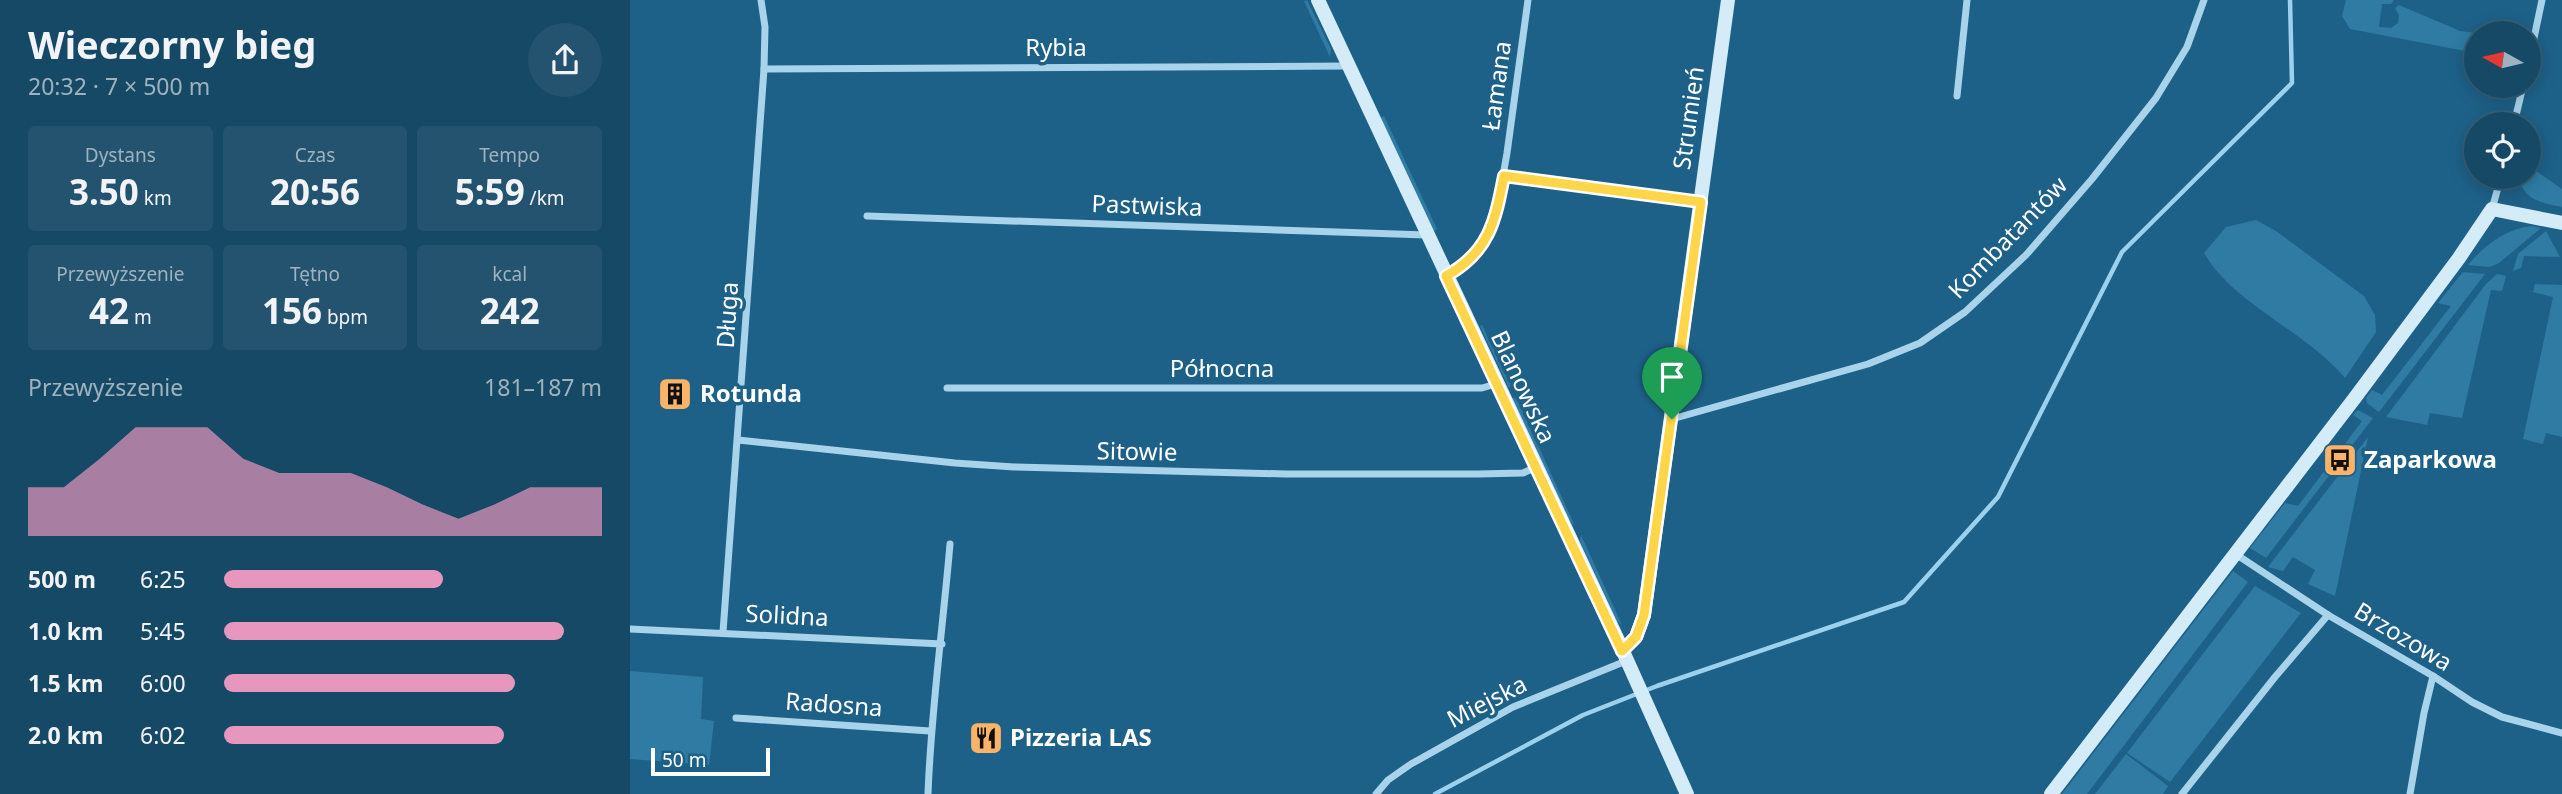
<!DOCTYPE html>
<html lang="pl">
<meta charset="utf-8">
<style>
body{margin:0;font-family:"Noto Sans",sans-serif;background:#23536f;color:#f1f3f6;height:100vh;display:flex;flex-direction:column;font-size:26px;white-space:nowrap}
*{box-sizing:border-box;margin:0}
p{font-size:23px;color:#9eb2bf}
.icon{flex:none;width:38px;height:38px;fill:none;stroke:currentColor;stroke-width:2;stroke-linecap:round;stroke-linejoin:round}
.map{position:relative;flex:1;overflow:hidden}
.drawer{display:flex;flex-direction:column;background:#164966;width:630px}
.drawer>*{flex:none}
.needle{width:46px;rotate:278deg}
.buttons{position:absolute;left:1834px;top:21px;display:grid;gap:14px}
.buttons a{display:grid;place-items:center;width:77px;height:77px;border-radius:50%;background:#164966;box-shadow:0 4px 18px #0003,0 0 0 2px #35617a;font-size:35px}
.scale{position:absolute;left:21px;bottom:18px;width:119px;box-sizing:border-box;padding-left:7px;border:4px solid #fff;border-top:0;font-size:19px;line-height:24px;white-space:nowrap;color:#fff;-webkit-text-stroke:5px #1e6188;paint-order:stroke}
.pin{position:absolute;display:grid;place-items:center;width:60px;height:60px;color:#fff;margin:-72px -30px;border-radius:50% 50% 50% 0;rotate:-45deg;box-shadow:0 0 7px #0007}
.pin .icon{rotate:45deg}
.round{display:grid;place-items:center;flex:none;width:74px;height:74px;border-radius:37px;background:#23536f}
.head{display:flex;align-items:center;justify-content:space-between;height:119px;padding:0 28px}
h1{font-size:38px;font-weight:700;line-height:52px}
.figures{display:grid;grid-template-columns:repeat(3,1fr);gap:10px;height:119px;padding:7px 28px}
.figures div{display:grid;align-content:center;border-radius:7px;background:#23536f;text-align:center}
.figures b{font-size:35px;font-weight:700}
.figures small{font-size:19px;font-weight:400}
.figures p{font-size:19px}
.chart{height:196px;padding:14px 28px}
.chart p{display:flex;justify-content:space-between}
.chart svg{width:100%;height:126px;margin-top:7px;fill:#e797bd;opacity:.7}
ul{padding:0 28px;list-style:none;font-size:23px}
li{display:grid;grid-template-columns:112px 84px 1fr;align-items:center;height:52px}
li i{height:18px;border-radius:9px;background:#e797bd}
main{display:flex;flex:1;min-height:0}
.map>svg:first-child{display:block}
.green{fill:#2f7ba4}
.lines{fill:none;stroke-linecap:round;stroke-linejoin:round}
.stream{stroke:#9cd1ed;stroke-width:4.5}
.street{stroke:#a8d3eb;stroke-width:7}
.secondary{stroke:#d4ebf8;stroke-width:14}
.route-casing{stroke:#fff;stroke-width:14}
.route{stroke:#ffd54a;stroke-width:9}
.labels{text-anchor:middle;stroke-width:7;stroke-linejoin:round;paint-order:stroke}
.street-label{font-size:24px;fill:#fff;stroke:#1e6188}
.poi-label{font-size:24px;font-weight:bold;fill:#fff;stroke:#1e6188;text-anchor:start}
</style>
<main>
<section class="drawer">
<div class="head"><div><h1>Wieczorny bieg</h1><p>20:32 · 7 × 500 m</p></div><a class="round"><svg class="icon" aria-label="share" viewBox="0 0 24 24"><path d="M12 15V3M7 8l5-5 5 5M5 13v7h14v-7"/></svg></a></div>
<div class="figures">
<div><p>Dystans</p><b>3.50<small> km</small></b></div>
<div><p>Czas</p><b>20:56</b></div>
<div><p>Tempo</p><b>5:59<small> /km</small></b></div>
</div>
<div class="figures">
<div><p>Przewyższenie</p><b>42<small> m</small></b></div>
<div><p>Tętno</p><b>156<small> bpm</small></b></div>
<div><p>kcal</p><b>242</b></div>
</div>
<div class="chart"><p><span>Przewyższenie</span>181–187 m</p>
<svg viewBox="0 0 160 44" preserveAspectRatio="none"><path d="M0 44V27L10 27L20 17L30 6L40 6L50 6L60 17L70 22L80 22L90 22L100 27L110 33L120 38L130 33L140 27L150 27L160 27V44z"/></svg>
</div>
<ul>
<li><b>500 m</b>6:25<i style="width:58%"></i></li>
<li><b>1.0 km</b>5:45<i style="width:90%"></i></li>
<li><b>1.5 km</b>6:00<i style="width:77%"></i></li>
<li><b>2.0 km</b>6:02<i style="width:74%"></i></li>
</ul>
</section>
<div class="map">
<svg width="1932" height="794" viewBox="0 0 1932 794">
<rect width="100%" height="100%" fill="#1e6188"/>
<g class="green">
<path d="M677,0L701,49L700,57L674,1Z"/>
<path d="M1716,0H1764L1761,4H1752L1749,27L1761,28L1768,23L1769,15L1765,8L1769,5L1830,31L1846,33V53L1720,29L1712,16Z"/>
<path d="M754,116L807,229L803,232L750,118Z"/>
<path d="M1899,166L1932,189V207C1914,203 1891,200 1890,177H1899Z"/>
<path d="M1626,220L1646,231L1734,296L1745,315L1746,332L1715,378C1676,331 1603,304 1574,253L1596,227Z"/>
<path d="M1902,226L1911,228L1869,263L1860,267L1838,265C1855,245 1875,229 1902,226Z"/>
<path d="M1916,231L1930,257L1894,256L1891,268L1883,271L1888,254Z"/>
<path d="M1833,272L1855,274L1749,412L1737,403L1736,398L1742,390L1752,395L1821,306L1808,303Z"/>
<path d="M1867,274L1876,276L1872,291L1861,290L1832,418L1800,413L1797,425L1756,417L1856,284Z"/>
<path d="M1905,284L1932,285V437L1916,433L1913,444L1893,439L1923,297L1903,292Z"/>
<path d="M852,325L881,386L879,388L850,326Z"/>
<path d="M886,397L945,526L940,521L882,399Z"/>
<path d="M1728,410L1743,418L1636,558L1620,548L1655,503L1668,506L1732,421L1723,415Z"/>
<path d="M1738,437L1705,596L1678,584L1685,570L1663,557L1653,571L1638,567Z"/>
<path d="M951,535L992,625L987,621L950,541Z"/>
<path d="M1603,571L1618,582L1457,794H1432Z"/>
<path d="M1625,586L1671,613L1540,782L1497,753Z"/>
<path d="M0,671L73,677L71,719L84,721L79,765L0,759Z"/>
<path d="M1496,754L1538,786L1533,794H1465Z"/>
</g>
<g class="lines">
<path class="stream" d="M805,794L953,715L1027,686L1274,602L1368,497L1492,252L1662,83L1660,0"/>
<g class="street">
<path d="M1899,62L1912,0"/>
<path d="M134,69L718,66"/>
<path d="M1327,96L1337,0"/>
<path d="M1884,124L1893,86"/>
<path d="M874,176L1071,202"/>
<path d="M1862,209L1871,177"/>
<path d="M237,216L796,235"/>
<path d="M816,276L827,270L853,245L865,221L877,153L898,0"/>
<path d="M317,388H852L866,384"/>
<path d="M1042,419L1238,364L1290,343L1335,312L1396,255L1462,179L1526,98L1557,47L1574,0"/>
<path d="M108,440L325,463L384,467L656,474H848L893,473L906,467"/>
<path d="M1604,553L1698,615L1803,676L1842,702L1872,717L1932,733"/>
<path d="M0,629L312,644"/>
<path d="M93,632L134,69L135,27L131,0"/>
<path d="M106,718L300,731"/>
<path d="M298,794C301,710 313,627 320,544"/>
<path d="M746,794L758,780L781,764L883,707L996,661"/>
<path d="M1552,794L1645,677L1698,615"/>
<path d="M1780,794L1794,713L1803,676"/>
</g>
<g class="secondary">
<path d="M688,0L987,638L1057,794"/>
<path d="M992,651L1006,637L1014,615L1098,0"/>
<path d="M1421,794L1724,399L1829,258L1862,209L1932,223"/>
</g>
</g>
<g class="lines">
<g class="route-casing">
<path id="route" d="M874,176L1071,202L1014,615L1006,637L992,651L816,276C859,252 865,222 874,176Z"/>
</g>
<use href="#route" class="route"/>
</g>
<defs>
<g id="building-square" transform="scale(1.75)"><rect x="-9" y="-9" width="18" height="18" rx="4" fill="#fab367" stroke="#1e6188"/><path d="M-4-6H4V6H1V3H-1V6H-4ZM-2.5-4.3h1.7v1.8h-1.7ZM.8-4.3h1.7v1.8H.8ZM-2.5-1h1.7V.8h-1.7ZM.8-1h1.7V.8H.8Z" fill="#111"/></g>
<g id="bus-square" transform="scale(1.75)"><rect x="-9" y="-9" width="18" height="18" rx="4" fill="#fab367" stroke="#1e6188"/><path d="M-5-6H5V4H4V6H2V4H-2V6H-4V4H-5ZM-3.5-4V0h7V-4ZM-3.5 1.2v1.5H-2V1.2ZM2 1.2v1.5H3.5V1.2Z" fill="#111"/></g>
<g id="restaurant-square" transform="scale(1.75)"><rect x="-9" y="-9" width="18" height="18" rx="4" fill="#fab367" stroke="#1e6188"/><path d="M-5-6h1v4h1v-4h1v4h1v-4h1v5L-1.5 .5V6h-2V.5L-5-1ZM5-6V6H3V1.5H1.5Q1.5-4 5-6Z" fill="#111"/></g>
</defs>
<g fill-rule="evenodd">
<use href="#building-square" x="45" y="394"/>
<use href="#bus-square" x="1710" y="460"/>
<use href="#restaurant-square" x="356" y="738"/>
</g>
<g class="labels">
<g class="street-label">
<text x="426" y="56">Rybia</text>
<text transform="translate(867 86) rotate(-82)" y="8">Łamana</text>
<text transform="translate(1059 118) rotate(-82)" y="8">Strumień</text>
<text transform="translate(517 206) rotate(2)" y="8">Pastwiska</text>
<text transform="translate(1378 238) rotate(-46)" y="8">Kombatantów</text>
<text transform="translate(98 315) rotate(-86)" y="8">Długa</text>
<text x="592" y="377">Północna</text>
<text transform="translate(893 387) rotate(65)" y="8">Blanowska</text>
<text transform="translate(507 452) rotate(1)" y="8">Sitowie</text>
<text transform="translate(157 616) rotate(3)" y="8">Solidna</text>
<text transform="translate(1773 637) rotate(31)" y="8">Brzozowa</text>
<text transform="translate(857 702) rotate(-27)" y="8">Miejska</text>
<text transform="translate(204 705) rotate(4)" y="8">Radosna</text>
</g>
<g class="poi-label">
<text x="70" y="402">Rotunda</text>
<text x="1734" y="468">Zaparkowa</text>
<text x="380" y="746">Pizzeria LAS</text>
</g>
</g>
</svg>
<div class="buttons">
<a><svg class="needle" viewBox="-14 -14 28 28"><path d="M0-13l5 13h-10z" fill="#e53935"/><path d="M0 13l5-13h-10z" fill="#9eb2bf"/></svg></a>
<a><svg class="icon" aria-label="locate" viewBox="0 0 24 24"><circle cx="12" cy="12" r="6"/><path d="M12 2v4M12 18v4M2 12h4M18 12h4"/></svg></a>
</div>
<div class="scale">50 m</div>
<div class="pin" style="left:1042px;top:419px;background:#1e9e55"><svg class="icon" aria-label="arrive" viewBox="0 0 24 24"><path d="M6 21V4h12l-3 4 3 4H6"/></svg></div>
</div>
</main>
